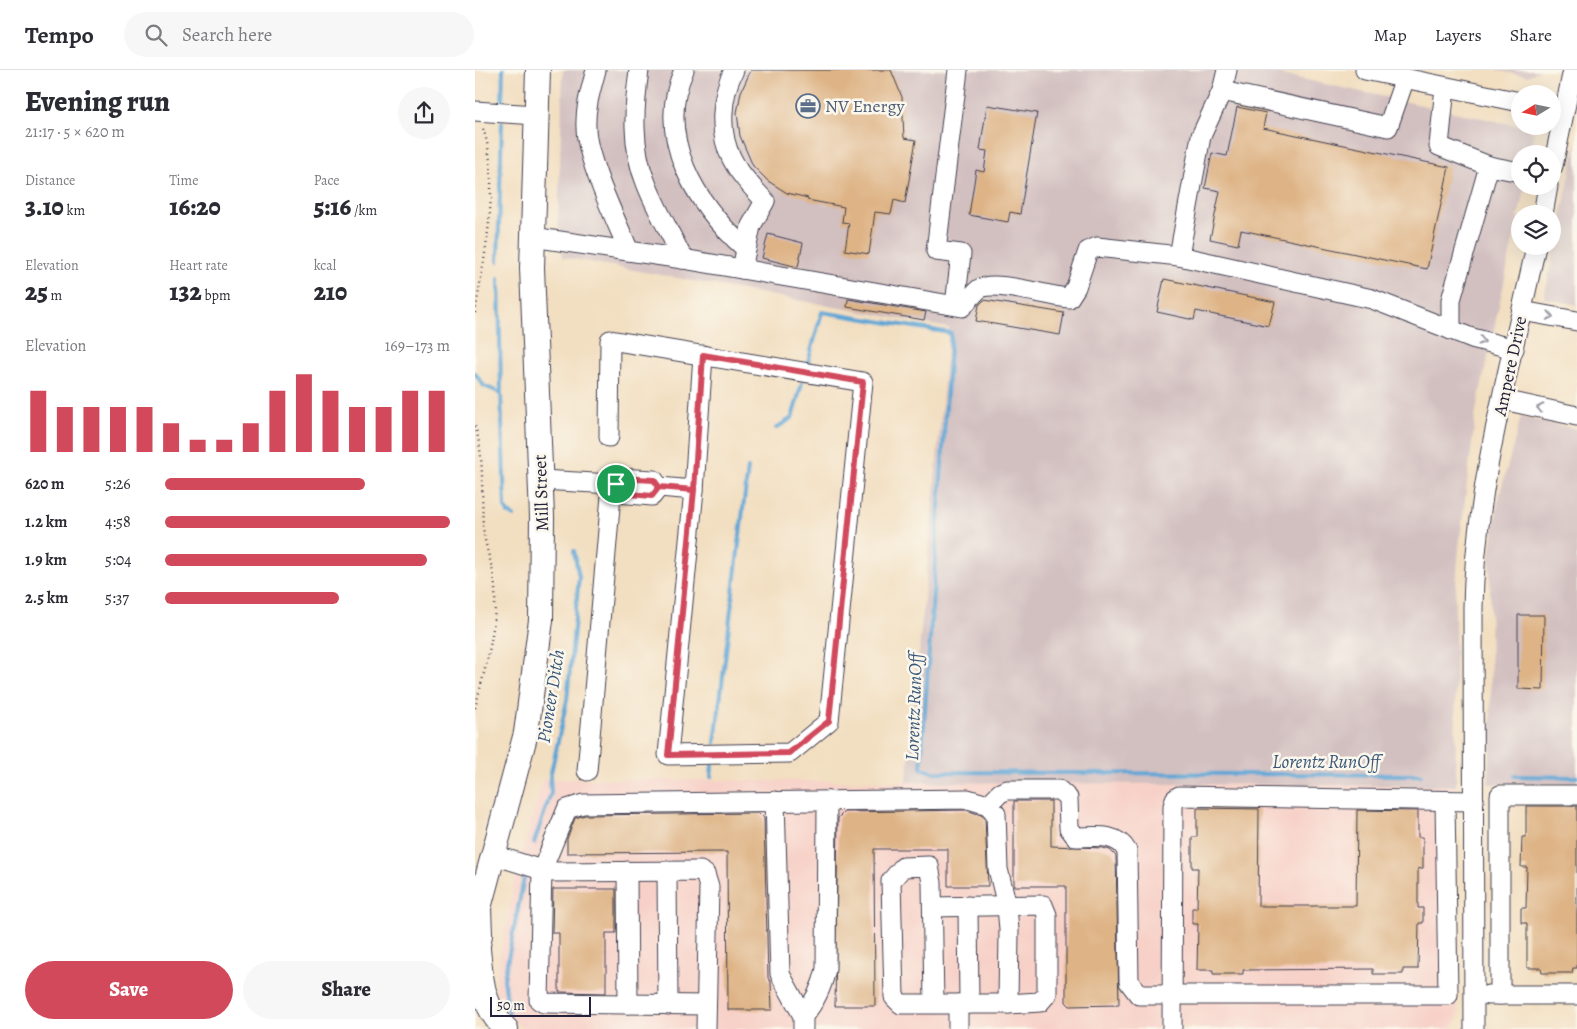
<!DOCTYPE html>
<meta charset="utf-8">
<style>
body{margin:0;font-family:Alegreya,serif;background:#f7f7f7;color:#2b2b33;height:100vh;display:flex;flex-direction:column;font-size:19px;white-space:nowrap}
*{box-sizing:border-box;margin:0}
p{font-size:16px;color:#7c7c81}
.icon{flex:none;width:28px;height:28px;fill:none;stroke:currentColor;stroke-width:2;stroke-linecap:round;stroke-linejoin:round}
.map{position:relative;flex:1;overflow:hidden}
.drawer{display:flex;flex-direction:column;background:#fff;width:475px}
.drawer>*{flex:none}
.needle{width:32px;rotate:260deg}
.fabs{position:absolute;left:1036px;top:15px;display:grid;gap:10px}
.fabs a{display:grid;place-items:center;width:50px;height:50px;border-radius:50%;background:#fff;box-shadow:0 5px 20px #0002;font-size:25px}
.scale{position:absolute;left:15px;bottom:12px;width:101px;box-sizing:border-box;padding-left:5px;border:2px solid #22223b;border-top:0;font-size:14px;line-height:18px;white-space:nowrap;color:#22223b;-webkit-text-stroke:4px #fbf7ec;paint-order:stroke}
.pin{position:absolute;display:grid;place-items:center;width:42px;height:42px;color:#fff;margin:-21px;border:2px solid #fff;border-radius:50%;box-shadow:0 1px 5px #0007}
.round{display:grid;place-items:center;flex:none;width:52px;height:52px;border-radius:26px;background:#f7f7f7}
.headline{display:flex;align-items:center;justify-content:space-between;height:85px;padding:0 25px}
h1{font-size:28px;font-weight:800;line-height:38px}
.stats{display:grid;grid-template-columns:repeat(3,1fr);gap:8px;height:85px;padding:5px 25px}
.stats div{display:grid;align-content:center}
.stats b{font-size:25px;font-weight:800}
.stats small{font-size:14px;font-weight:400}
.stats p{font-size:14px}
.chart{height:140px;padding:10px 25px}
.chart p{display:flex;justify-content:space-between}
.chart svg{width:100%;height:90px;margin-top:5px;stroke:#d1495b;stroke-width:6}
.cta{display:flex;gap:10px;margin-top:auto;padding:10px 25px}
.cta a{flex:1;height:58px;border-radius:30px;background:#d1495b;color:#fff;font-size:20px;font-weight:800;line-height:58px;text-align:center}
.cta a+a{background:#f7f7f7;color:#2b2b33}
ul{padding:0 25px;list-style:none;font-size:16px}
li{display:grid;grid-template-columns:80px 60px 1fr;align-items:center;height:38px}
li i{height:12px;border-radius:6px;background:#d1495b}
header{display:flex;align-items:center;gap:30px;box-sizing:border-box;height:70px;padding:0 25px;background:#fff;border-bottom:1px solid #e1e1e2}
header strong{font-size:24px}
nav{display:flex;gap:28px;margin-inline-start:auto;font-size:18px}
.search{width:350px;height:45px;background:#f7f7f7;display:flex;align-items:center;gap:12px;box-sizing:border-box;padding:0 18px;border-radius:28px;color:#7c7c81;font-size:19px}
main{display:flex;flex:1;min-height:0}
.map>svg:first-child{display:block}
.built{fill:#f7d1c8}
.industrial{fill:#d2bfc0}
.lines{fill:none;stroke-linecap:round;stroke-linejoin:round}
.stream{stroke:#5ea6d5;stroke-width:4}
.building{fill:#deb486}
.minor-casing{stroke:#413e4f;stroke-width:21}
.major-casing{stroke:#413e4f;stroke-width:26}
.path{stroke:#413e4f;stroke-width:2.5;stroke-dasharray:1 4;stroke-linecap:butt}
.minor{stroke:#fff;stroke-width:19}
.major{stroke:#fff;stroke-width:24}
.oneway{stroke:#9c9ca7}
.route-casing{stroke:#fff;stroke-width:10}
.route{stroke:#d1495b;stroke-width:6}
.labels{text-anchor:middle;stroke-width:5;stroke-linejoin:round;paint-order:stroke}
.service-label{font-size:18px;fill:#4e5e75;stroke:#fbf7ec;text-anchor:start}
.street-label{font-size:18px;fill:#22223b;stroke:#fbf7ec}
.water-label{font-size:19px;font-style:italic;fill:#3a5779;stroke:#fbf7ec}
</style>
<header>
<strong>Tempo</strong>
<div class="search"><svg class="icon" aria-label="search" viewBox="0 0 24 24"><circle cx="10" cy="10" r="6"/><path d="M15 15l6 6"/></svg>Search here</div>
<nav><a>Map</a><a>Layers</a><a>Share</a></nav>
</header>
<main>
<section class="drawer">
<div class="headline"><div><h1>Evening run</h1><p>21:17 · 5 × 620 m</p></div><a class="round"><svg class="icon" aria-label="share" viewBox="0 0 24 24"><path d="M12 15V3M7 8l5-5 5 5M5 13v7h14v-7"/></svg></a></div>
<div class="stats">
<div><p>Distance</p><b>3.10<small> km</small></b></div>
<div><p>Time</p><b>16:20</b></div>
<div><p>Pace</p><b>5:16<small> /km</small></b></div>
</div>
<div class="stats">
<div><p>Elevation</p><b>25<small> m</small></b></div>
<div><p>Heart rate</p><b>132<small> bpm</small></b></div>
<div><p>kcal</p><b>210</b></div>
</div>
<div class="chart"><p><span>Elevation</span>169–173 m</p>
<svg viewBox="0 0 160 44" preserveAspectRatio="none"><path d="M5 44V14M15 44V22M25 44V22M35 44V22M45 44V22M55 44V30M65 44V38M75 44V38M85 44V30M95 44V14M105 44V6M115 44V14M125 44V22M135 44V22M145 44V14M155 44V14"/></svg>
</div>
<ul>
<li><b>620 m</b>5:26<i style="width:70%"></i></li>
<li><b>1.2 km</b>4:58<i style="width:100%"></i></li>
<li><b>1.9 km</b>5:04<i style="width:92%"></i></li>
<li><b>2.5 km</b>5:37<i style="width:61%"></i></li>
</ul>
<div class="cta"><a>Save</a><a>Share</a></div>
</section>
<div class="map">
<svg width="1102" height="959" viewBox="0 0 1102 959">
<rect width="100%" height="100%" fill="#fbf7ec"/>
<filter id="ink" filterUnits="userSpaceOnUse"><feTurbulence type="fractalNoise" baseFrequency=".02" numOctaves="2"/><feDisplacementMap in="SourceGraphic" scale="10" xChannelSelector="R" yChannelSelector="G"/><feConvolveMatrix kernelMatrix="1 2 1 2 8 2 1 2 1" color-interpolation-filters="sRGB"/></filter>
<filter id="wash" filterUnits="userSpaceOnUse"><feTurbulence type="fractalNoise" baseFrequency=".0096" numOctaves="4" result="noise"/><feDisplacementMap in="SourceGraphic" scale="20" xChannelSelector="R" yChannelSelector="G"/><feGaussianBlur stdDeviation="1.12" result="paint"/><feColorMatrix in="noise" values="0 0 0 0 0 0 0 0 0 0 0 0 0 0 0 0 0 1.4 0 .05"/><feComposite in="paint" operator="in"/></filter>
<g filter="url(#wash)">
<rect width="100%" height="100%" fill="#f2dec0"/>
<path class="built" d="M68,709L981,716L983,948L977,957L973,959H721L716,956L678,959H55L43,954L28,940L21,929V905L39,813Z"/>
<g class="industrial">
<path d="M88,0H785L1053,58L1059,64L1058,75L1057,84H1045V116H1050L1001,341L984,477L980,529L981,716L432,712L474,258L88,187L83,151Z"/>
<path d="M1019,0H1066L1052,6Z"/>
<path d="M1102,71V235L1069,228Z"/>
<path d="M1046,347L1102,359V714H1013L1016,677L1015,488L1023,431Z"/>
</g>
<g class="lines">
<g class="stream">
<path d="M27,35L28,0"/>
<path d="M23,191L27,52"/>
<path d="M24,208L26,323"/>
<path d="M333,292L347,242L476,263L446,698L458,702L946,705"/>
<path d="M0,303L9,316L26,323L30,437L33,443L39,446"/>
<path d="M301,358L317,348L327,313"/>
<path d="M240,673L273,398"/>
<path d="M1040,706L1102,707"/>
<path d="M236,707L237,695"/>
<path d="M59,773L76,723L75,707L92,630L104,507L99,481"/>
<path d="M34,943L29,909L49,808"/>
</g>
</g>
<g id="blocks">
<g class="building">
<path d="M276,0H416L427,27L429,68L441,70L430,133L419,130L416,144L400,142L394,184L370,180L374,153L367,152L369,137L332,130L333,128L312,123L293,111L278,96L265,66L262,43L266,22Z"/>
<path d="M512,35L562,43L545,144L535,142L533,152L494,145L501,100L509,102L512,81L505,80Z"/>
<path d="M762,37L791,43L788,58L974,97L952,199L766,160L763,175L735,169L745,121L730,118L737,83L752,86Z"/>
<path d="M293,164L328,173L323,197L287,188Z"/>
<path d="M689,209L800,232L794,256L721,241L719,250L682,242Z"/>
<path d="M373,229L451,242L449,250L372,237Z"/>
<path d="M509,230L589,243L585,265L501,251L504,235Z"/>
<path d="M1043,545H1069L1068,620L1043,619Z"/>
<path d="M539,731H576V776L628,778L635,780L641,786L644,935L595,936L591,932V816H539Z"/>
<path d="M1051,736H1102V898H1098L1097,903H1067L1066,898H1052V853H1046V838H1051L1052,797H1046L1047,767H1051Z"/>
<path d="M722,738L784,739L783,836H881L882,740L943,741V767H948V798L943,799V838H948V853H944L943,899H928V904H898V899L768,900V904H738V900H722L723,854H717V838H722L723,798H717V767H722Z"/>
<path d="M491,740L506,745L510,748L513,816H473V779H399L400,936H360L363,748L369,742Z"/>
<path d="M284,743L289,748L293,908L296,912L297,940H253L252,782L92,783V769L100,748L110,745Z"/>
<path d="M78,819H141V863H131V923L84,922V863H77Z"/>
</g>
</g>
</g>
<g filter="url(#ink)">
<use href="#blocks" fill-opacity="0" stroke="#413e4f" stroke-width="1"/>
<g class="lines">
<g class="minor-casing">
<g id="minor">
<path d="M121,0C116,19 110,37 111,57C111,89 141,150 154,181"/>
<path d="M164,0C159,37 156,77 171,113C181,139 196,164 208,189"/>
<path d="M209,0C179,67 221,135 271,179"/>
<path d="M259,0C246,25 243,64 257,89C265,105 278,118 290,131L276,156L267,199"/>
<path d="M752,0L747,21L913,57L930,8"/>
<path d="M890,0L1045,32"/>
<path d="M970,17L964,76L1014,96L1045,102"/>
<path d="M747,21L726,66L704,186L897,229L997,268L1039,279"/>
<path d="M0,41L61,45"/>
<path d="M1078,96L1098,0"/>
<path d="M1068,144L1073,116"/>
<path d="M57,167L208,189L487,237C493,231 498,224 504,219C519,209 574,227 594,228L601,217L613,181L622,177L704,186"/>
<path d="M480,235L486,184L461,181L483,0"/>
<path d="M1047,241L1102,251"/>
<path d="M976,260V230L1014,96"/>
<path d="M1028,330L1102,346"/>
<path d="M134,367L135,270L388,312L354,651L315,683L193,685L219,420L184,417"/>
<path d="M144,408L179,410L184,417L177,426L143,423L141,414Z"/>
<path d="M66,410L137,414L112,701"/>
<path d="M219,420L228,285"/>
<path d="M300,731L305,904L328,946V959"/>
<path d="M513,735L525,723L532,720H584L593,728L594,758L601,767C619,767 642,762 652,781L654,912L664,925H973L970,731"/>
<path d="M19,785L73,802L225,801L230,804L234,817L231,959"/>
<path d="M152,801L153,934"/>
<path d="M192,801L193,935"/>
<path d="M493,836L494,934"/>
<path d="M458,837L568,835L572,845V924L565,932L533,934"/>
<path d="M1013,925H1102"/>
<path d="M1025,925V725H1102"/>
<path d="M459,934L457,813L454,796L428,797L416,811L419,927L426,934H483"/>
<path d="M231,935L69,933L64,930L67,800L92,739L108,734L493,729L513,735L521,744L523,799L532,836L534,860L533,934H483V959"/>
<path d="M328,946C340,932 347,918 351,899L352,731"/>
<path d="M697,959L698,736L700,729L704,726L999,731"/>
<path d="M999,959L998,537C1000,415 1036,295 1061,176"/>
</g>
</g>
<g class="major-casing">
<g id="major">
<path d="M3,879C6,909 7,937 31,959"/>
<path d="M0,889L5,865L4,838L51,663L66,550L67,447L57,198L63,0"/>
</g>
</g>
<g class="path">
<path d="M0,243C9,189 27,107 7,56"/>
<path d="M0,356C10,389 6,421 8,455C9,476 19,497 20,518C22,559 10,599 0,638"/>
</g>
<use href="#minor" class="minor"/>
<use href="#major" class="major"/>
</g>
<defs><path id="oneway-chevron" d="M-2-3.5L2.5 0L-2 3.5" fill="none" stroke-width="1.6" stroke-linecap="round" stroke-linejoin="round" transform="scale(1.25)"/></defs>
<g class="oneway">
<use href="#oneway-chevron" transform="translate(1075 246) rotate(11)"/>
<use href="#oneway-chevron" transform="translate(1007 271) rotate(14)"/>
<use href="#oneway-chevron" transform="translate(1065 338) rotate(-168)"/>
</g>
</g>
<g class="lines" filter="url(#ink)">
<g class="route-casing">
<path id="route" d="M141,414L144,408L179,410L184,417L219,420L193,685L314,683L354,651L388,312L228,285L219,420L184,417L177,426L143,423L141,414"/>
</g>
<use href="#route" class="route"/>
</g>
<defs>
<g id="office-ring" transform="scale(1.25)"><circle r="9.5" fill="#fbf7ec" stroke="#5c6f8a" stroke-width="1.5"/><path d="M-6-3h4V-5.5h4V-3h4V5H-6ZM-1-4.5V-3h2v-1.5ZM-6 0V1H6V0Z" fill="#5c6f8a"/></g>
</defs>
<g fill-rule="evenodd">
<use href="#office-ring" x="333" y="36"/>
</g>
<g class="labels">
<g class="service-label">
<text x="350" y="42">NV Energy</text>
</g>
<g class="street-label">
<text transform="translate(1035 296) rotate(-78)" y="6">Ampere Drive</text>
<text transform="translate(66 423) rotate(-92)" y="6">Mill Street</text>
</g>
<g class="water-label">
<text transform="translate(75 626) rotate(-81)" y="7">Pioneer Ditch</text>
<text transform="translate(438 637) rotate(-88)" y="7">Lorentz RunOff</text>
<text x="851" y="698">Lorentz RunOff</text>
</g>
</g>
</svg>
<div class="fabs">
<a><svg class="needle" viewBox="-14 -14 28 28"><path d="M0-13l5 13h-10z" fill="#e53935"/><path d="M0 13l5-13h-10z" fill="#7c7c81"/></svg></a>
<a><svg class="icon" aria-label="locate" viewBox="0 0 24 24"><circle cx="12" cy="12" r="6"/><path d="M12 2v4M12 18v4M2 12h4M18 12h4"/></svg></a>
<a><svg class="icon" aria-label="layers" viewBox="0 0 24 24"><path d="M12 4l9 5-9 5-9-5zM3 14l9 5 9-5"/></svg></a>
</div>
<div class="scale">50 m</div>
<div class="pin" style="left:141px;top:414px;background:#1e9e55"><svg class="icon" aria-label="arrive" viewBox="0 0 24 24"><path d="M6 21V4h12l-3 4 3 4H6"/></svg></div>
</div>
</main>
